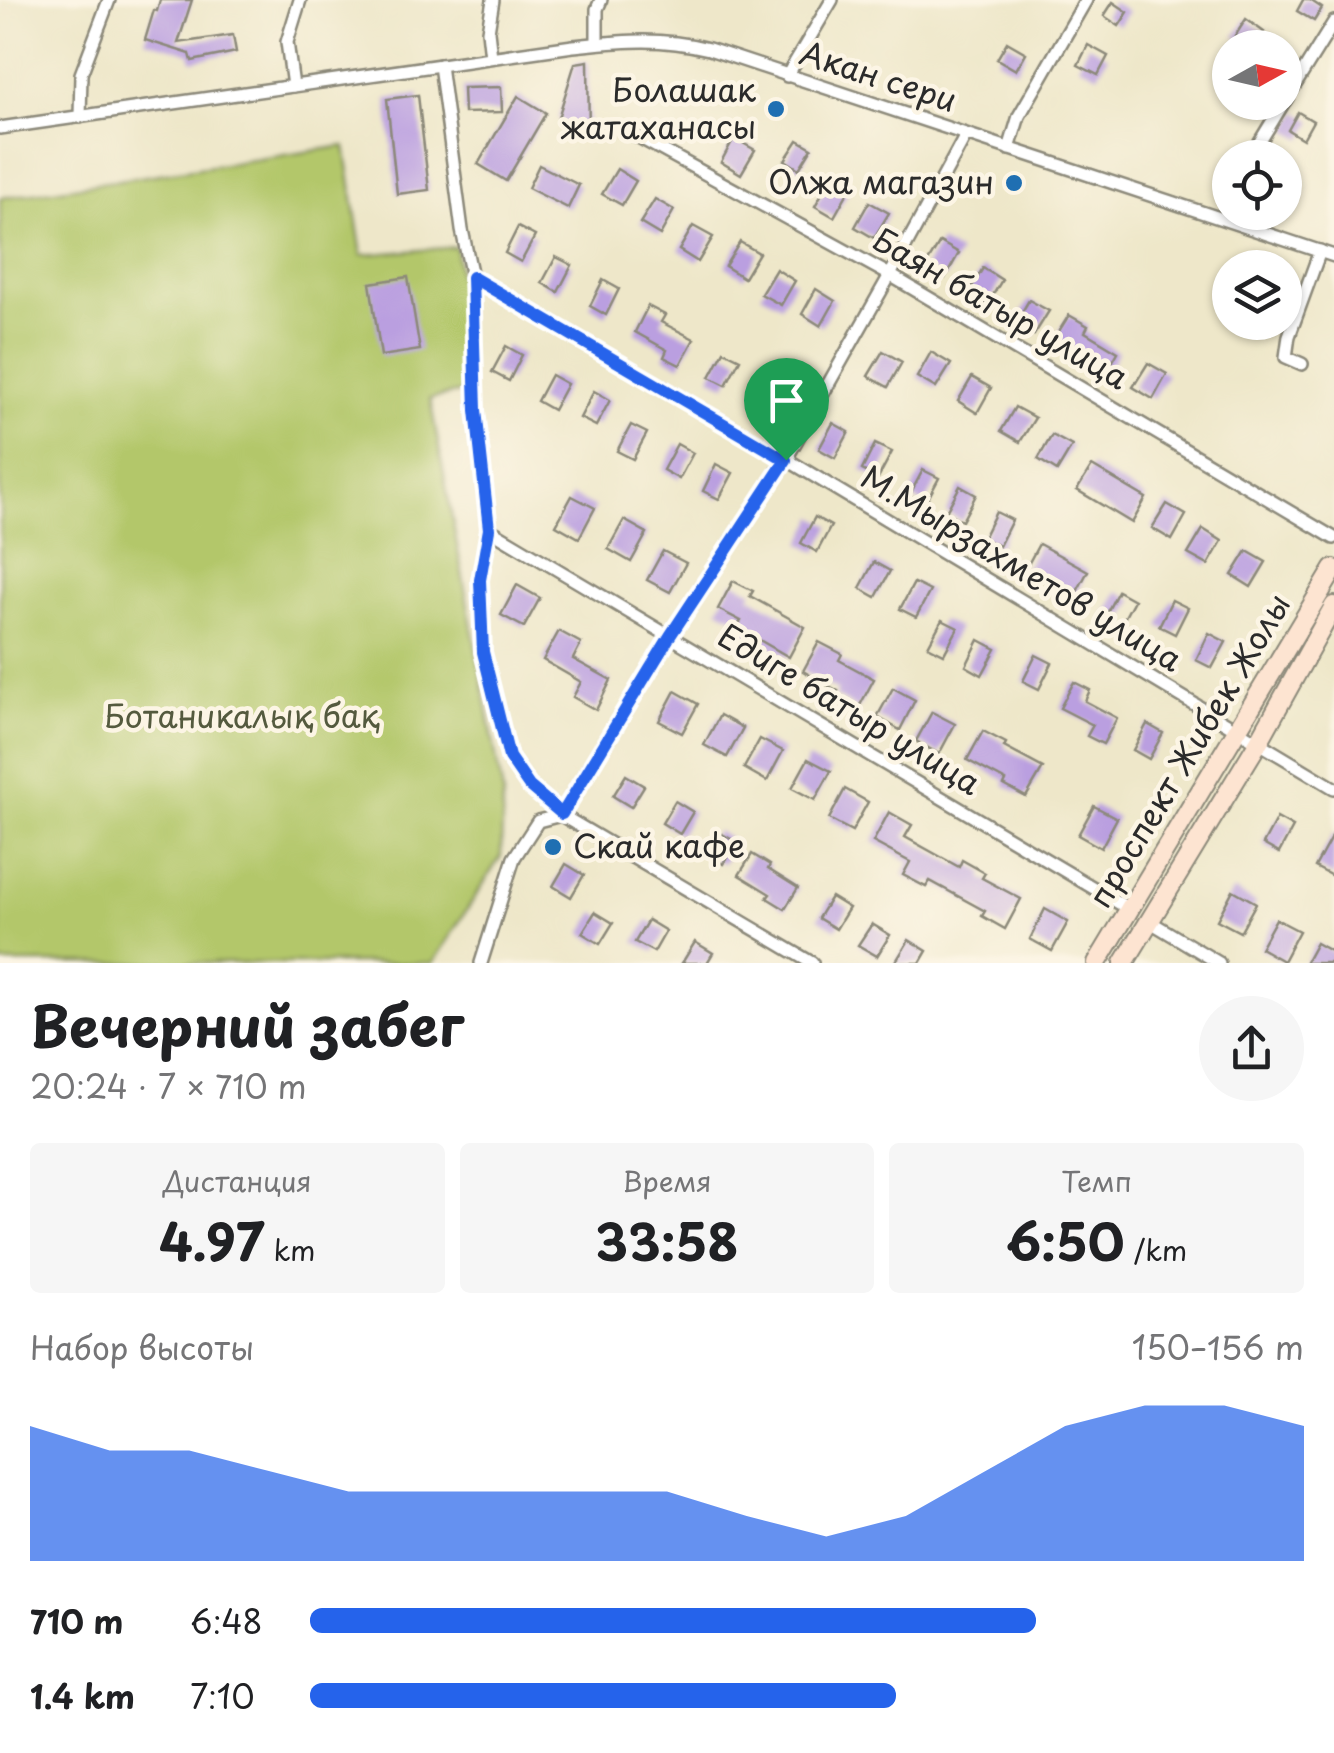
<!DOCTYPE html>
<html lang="ru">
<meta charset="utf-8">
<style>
body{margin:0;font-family:"Playpen Sans",sans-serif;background:#f6f6f6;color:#202124;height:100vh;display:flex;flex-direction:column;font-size:38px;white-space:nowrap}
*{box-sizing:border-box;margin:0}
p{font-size:32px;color:#757577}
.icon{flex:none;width:55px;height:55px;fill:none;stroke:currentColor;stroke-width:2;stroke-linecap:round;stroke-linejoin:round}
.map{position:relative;height:963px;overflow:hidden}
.drawer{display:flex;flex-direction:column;background:#fff;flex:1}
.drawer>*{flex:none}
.needle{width:65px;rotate:82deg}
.controls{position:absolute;left:1212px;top:30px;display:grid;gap:20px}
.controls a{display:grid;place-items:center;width:90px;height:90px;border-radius:50%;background:#fff;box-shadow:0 2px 8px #0004;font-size:50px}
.pin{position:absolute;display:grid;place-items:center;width:85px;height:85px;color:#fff;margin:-102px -42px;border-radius:50% 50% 50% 0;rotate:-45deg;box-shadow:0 0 10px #0007}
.pin .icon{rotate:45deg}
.round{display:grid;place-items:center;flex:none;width:105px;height:105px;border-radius:52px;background:#f6f6f6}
.headline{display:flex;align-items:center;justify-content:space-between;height:170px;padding:0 30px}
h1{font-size:55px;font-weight:700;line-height:75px}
.figures{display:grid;grid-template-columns:repeat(3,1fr);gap:15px;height:170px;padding:10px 30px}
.figures div{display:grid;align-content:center;border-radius:10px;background:#f6f6f6;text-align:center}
.figures b{font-size:50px;font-weight:700}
.figures small{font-size:28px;font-weight:400}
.figures p{font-size:28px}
.chart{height:280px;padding:20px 30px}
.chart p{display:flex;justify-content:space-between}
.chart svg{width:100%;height:180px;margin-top:10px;fill:#2563eb;opacity:.7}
ul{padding:0 30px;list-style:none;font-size:32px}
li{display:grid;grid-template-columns:160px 120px 1fr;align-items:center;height:75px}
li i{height:25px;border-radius:12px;background:#2563eb}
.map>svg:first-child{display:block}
.green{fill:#b3c76b;stroke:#6f794b;stroke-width:2.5}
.building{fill:#ba9fe0}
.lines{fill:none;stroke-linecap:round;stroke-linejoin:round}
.lane-casing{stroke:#8c897a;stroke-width:11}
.street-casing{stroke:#8c897a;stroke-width:16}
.secondary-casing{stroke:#8c897a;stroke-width:22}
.lane{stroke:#fff;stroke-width:6}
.street{stroke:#fff;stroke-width:11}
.secondary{stroke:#fde4d1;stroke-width:18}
.route-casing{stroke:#fff;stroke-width:20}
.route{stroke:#2563eb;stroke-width:12}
.poi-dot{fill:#1f6fb2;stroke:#fcf5e5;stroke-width:4}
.labels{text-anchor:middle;stroke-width:9;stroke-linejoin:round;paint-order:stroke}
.street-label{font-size:32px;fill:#2b2b2b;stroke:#fcf5e5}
.poi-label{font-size:32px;fill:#2b2b2b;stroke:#fcf5e5;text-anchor:end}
.park-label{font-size:32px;fill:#545a3e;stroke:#fcf5e5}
</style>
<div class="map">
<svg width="1334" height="963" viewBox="0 0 1334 963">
<rect width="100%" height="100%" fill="#fcf5e5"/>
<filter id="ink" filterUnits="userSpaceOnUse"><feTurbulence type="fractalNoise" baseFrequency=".01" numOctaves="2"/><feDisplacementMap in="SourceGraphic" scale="20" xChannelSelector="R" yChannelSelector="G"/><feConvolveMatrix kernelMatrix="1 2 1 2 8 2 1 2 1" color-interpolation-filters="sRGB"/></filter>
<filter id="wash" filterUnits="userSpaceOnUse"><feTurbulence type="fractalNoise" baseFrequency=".0048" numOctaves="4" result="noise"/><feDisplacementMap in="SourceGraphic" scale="40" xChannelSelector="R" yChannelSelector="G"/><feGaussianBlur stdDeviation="2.25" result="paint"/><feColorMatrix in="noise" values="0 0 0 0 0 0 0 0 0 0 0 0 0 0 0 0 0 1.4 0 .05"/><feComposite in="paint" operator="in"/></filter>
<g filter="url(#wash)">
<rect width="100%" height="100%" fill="#eee7c9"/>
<path class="green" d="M345,146L362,255L456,247L470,390L430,399L503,794L501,856L433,963H0V198Z"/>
<g id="blocks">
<g class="building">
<path d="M160,0H192L178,43L233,35L236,52L192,61L190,54L145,40L154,10L157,11Z"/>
<path d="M1303,0H1310L1322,8L1314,21L1297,11Z"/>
<path d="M1113,2L1128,12L1119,26L1104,16Z"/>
<path d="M1246,19L1264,32L1253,48L1235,36Z"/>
<path d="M1007,42L1026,53L1016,70L997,59Z"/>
<path d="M1088,45L1108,56L1098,75L1078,65Z"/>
<path d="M588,61L589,138L558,118L575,63Z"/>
<path d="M501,87L502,112L464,113L463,88Z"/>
<path d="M418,95L429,190L397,194L387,99Z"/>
<path d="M518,96L546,113L506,181L478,164Z"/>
<path d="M1298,112L1313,121L1303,139L1288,130Z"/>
<path d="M734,138L755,150L741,174L721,162Z"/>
<path d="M798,140L812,148L799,169L785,160Z"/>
<path d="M539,165L579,185L568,208L528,188Z"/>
<path d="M617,169L636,181L622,205L602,194Z"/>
<path d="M829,181L848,192L834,217L815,206Z"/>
<path d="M655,199L674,210L660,235L640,223Z"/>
<path d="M869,202L889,213L874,238L855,227Z"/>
<path d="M693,226L713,237L698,262L679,250Z"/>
<path d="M518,227L535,236L521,262L505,253Z"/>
<path d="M740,242L759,253L744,278L725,266Z"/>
<path d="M940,242L959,253L945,278L925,267Z"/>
<path d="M556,257L572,265L558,292L542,283Z"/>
<path d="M983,268L1002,280L987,305L968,293Z"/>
<path d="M776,269L795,281L781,305L761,294Z"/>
<path d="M408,277L420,350L381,356L370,283Z"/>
<path d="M603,280L619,289L606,315L590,306Z"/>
<path d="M816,289L835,301L821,326L802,314Z"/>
<path d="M1029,300L1049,311L1034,335L1015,324Z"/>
<path d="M648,306L665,315L661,322L694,339L680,365L664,357L667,350L635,332Z"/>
<path d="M1069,315L1088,326L1085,332L1118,352L1104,377L1084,365L1088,359L1054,339Z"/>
<path d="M506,346L522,355L509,381L492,372Z"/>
<path d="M724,351L740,359L726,385L710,377Z"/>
<path d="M883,351L902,362L888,387L868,376Z"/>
<path d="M931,352L951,364L936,388L917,377Z"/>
<path d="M1148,363L1167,374L1153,399L1133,387Z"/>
<path d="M551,375L567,384L553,410L537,401Z"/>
<path d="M972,377L991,388L977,413L958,401Z"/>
<path d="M771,378L787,387L773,413L757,404Z"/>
<path d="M594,391L610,400L596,426L580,418Z"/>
<path d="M1015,407L1035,418L1020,442L1001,431Z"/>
<path d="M833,423L849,432L835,458L819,449Z"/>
<path d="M631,425L647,433L633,459L617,451Z"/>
<path d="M1052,435L1072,446L1057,471L1038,459Z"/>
<path d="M677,444L693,453L679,479L663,470Z"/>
<path d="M875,444L892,452L878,478L862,470Z"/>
<path d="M716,464L733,473L719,499L703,491Z"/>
<path d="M1092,466L1146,498L1132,523L1077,490Z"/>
<path d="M923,470L939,478L925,504L909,496Z"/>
<path d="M960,486L976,495L962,521L946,512Z"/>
<path d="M572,496L595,508L579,538L556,525Z"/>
<path d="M1167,504L1186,515L1172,540L1152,528Z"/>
<path d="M996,512L1012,520L999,546L983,538Z"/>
<path d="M815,517L831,526L817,552L801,543Z"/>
<path d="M624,520L647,533L631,562L608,549Z"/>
<path d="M1203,529L1222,541L1208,565L1188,554Z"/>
<path d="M1039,544L1088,571L1074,597L1025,570Z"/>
<path d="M663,551L686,563L670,592L647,580Z"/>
<path d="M1247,551L1266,562L1251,587L1232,575Z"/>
<path d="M874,562L890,571L876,597L860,588Z"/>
<path d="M733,581L753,591L750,596L805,627L789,657L737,627L741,621L718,609Z"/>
<path d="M914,583L930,591L916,617L900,609Z"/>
<path d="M517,585L540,598L524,627L501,615Z"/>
<path d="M1118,591L1134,600L1120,626L1104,618Z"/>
<path d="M1172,600L1188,608L1175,634L1159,626Z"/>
<path d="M942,620L958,628L944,654L928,646Z"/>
<path d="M559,631L581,643L573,659L611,680L596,710L573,697L581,682L543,660Z"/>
<path d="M1209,633L1226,642L1212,668L1196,660Z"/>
<path d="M979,640L996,649L982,675L966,666Z"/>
<path d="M819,642L842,654L839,660L874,679L858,709L835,696L838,691L803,671Z"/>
<path d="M1036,655L1052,663L1039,689L1023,681Z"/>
<path d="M1074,682L1090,690L1085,701L1117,718L1103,744L1087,736L1093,725L1060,708Z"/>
<path d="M893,688L915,700L900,730L877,717Z"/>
<path d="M675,691L698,704L682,733L659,721Z"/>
<path d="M932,712L955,724L939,754L916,741Z"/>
<path d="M720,715L743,728L727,757L704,745Z"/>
<path d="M1147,724L1163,733L1149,759L1133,750Z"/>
<path d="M983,731L1006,743L1004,747L1043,768L1026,797L1004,785L1006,781L967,760Z"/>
<path d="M760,739L783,751L767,781L744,768Z"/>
<path d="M808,759L831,771L815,800L792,788Z"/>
<path d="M626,775L644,786L631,807L613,796Z"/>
<path d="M845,789L868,802L852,831L829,819Z"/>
<path d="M675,801L693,812L680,834L662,823Z"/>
<path d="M1094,806L1117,818L1101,848L1078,835Z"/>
<path d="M889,812L912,825L905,837L959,867L962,860L985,873L982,878L1021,899L1005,929L982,916L985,911L930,881L926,887L903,875L910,862L873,842Z"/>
<path d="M1277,818L1293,827L1279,853L1263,844Z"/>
<path d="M717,831L736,842L723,864L704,853Z"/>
<path d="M1334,832V877L1315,867Z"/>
<path d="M752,854L770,865L768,869L798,888L785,909L767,898L770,894L739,875Z"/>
<path d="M566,864L584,875L571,897L553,886Z"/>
<path d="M1233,890L1256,903L1240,932L1217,920Z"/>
<path d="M831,897L849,908L836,929L818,918Z"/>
<path d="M1045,909L1068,922L1052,951L1030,939Z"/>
<path d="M595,912L613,923L600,944L582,933Z"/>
<path d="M1276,919L1299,931L1283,961L1260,948Z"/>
<path d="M648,920L666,931L654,952L635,942Z"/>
<path d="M872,924L890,935L877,956L858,945Z"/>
<path d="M909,940L927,951L920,963H895Z"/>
<path d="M695,942L713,953L707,963H682Z"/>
<path d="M1316,943L1334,953V963H1305Z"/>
</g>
</g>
</g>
<g filter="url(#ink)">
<use href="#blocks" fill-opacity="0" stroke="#8c897a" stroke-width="2.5"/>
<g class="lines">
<g class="lane-casing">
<path id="lane" d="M472,277L476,409L489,529L480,580L483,652L509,757L529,786L560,814"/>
</g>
<g class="street-casing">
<g id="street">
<path d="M597,43V9L601,0"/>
<path d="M491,57L488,31L493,0"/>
<path d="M440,65L462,230L472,277L786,459L1334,788"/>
<path d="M787,76L832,0"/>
<path d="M293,86L287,42L300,0"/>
<path d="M1285,101L1334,22"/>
<path d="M80,117L81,74L109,0"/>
<path d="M0,128L573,46C625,41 657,37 709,49L1334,256"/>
<path d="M633,134L890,275L1334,538"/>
<path d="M1009,149L1019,116L1086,0"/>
<path d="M1250,158L1284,102"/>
<path d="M1302,364L1286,357L1289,336L1320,251"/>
<path d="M489,529L1129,909"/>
<path d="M561,815L812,963"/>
<path d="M1149,921L1219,963"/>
<path d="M481,963L514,858L538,821L561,815L670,636L786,459L890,275L966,135"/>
</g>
</g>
<g class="secondary-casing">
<g id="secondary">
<path d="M1097,963L1334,569"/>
<path d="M1124,963L1258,743L1334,606"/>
</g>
</g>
<use href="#lane" class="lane"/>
<use href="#street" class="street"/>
<use href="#secondary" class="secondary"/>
</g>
</g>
<g class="lines" filter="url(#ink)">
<g class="route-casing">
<path id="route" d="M472,277L786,460L670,636L562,814L529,786L509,757L483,652L480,580L489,529L476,410Z"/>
</g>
<use href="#route" class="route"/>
</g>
<g class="poi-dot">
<circle cx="776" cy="109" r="10"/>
<circle cx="1014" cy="183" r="10"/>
<circle cx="553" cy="847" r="10"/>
</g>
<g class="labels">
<g class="street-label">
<text transform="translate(878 77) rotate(18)" y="11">Акан сери</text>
<text transform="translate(1000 309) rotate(30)" y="11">Баян батыр улица</text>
<text transform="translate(1021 569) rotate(31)" y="11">М.Мырзахметов улица</text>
<text transform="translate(849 710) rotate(31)" y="11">Едиге батыр улица</text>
<text transform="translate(1190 751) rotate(-59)" y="11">проспект Жибек Жолы</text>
</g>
<g class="poi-label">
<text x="756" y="102">Болашак<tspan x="756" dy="37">жатаханасы</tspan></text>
<text x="994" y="194">Олжа магазин</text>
<text x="573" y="858" text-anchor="start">Скай кафе</text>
</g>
<g class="park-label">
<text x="242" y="728">Ботаникалық бақ</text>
</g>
</g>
</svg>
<div class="controls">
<a><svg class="needle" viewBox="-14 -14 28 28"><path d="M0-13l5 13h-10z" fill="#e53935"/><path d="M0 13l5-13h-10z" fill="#757577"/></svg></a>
<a><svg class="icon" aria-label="locate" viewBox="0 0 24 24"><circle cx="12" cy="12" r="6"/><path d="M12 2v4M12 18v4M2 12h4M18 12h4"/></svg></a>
<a><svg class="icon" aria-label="layers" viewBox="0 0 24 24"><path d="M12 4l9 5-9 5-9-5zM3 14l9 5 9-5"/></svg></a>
</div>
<div class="pin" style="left:786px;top:460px;background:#1e9e55"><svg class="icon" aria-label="arrive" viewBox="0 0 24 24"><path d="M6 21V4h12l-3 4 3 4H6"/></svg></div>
</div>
<section class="drawer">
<div class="headline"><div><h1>Вечерний забег</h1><p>20:24 · 7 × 710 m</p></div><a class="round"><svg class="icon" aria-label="share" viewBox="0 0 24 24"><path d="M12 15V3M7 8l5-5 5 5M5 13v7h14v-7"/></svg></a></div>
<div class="figures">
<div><p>Дистанция</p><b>4.97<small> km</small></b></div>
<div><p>Время</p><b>33:58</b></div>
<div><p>Темп</p><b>6:50<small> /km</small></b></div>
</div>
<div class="chart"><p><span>Набор высоты</span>150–156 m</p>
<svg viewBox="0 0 160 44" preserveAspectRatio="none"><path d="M0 44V11L10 17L20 17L30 22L40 27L50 27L60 27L70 27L80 27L90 33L100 38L110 33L120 22L130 11L140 6L150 6L160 11V44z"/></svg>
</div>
<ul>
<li><b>710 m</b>6:48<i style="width:73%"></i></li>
<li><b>1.4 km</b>7:10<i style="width:59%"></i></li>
</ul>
</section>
